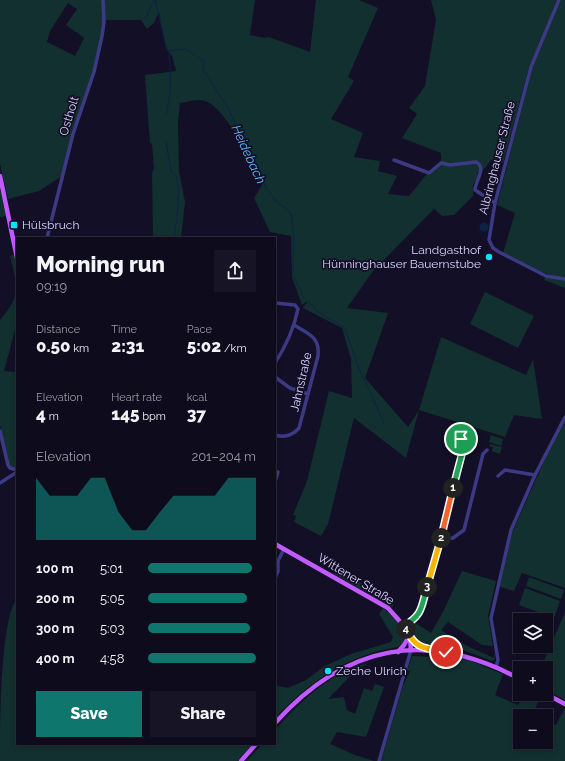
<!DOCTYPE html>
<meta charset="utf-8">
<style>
body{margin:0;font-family:Raleway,sans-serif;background:#171425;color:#f1f3f6;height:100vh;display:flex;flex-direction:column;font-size:15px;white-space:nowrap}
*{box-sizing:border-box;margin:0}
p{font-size:13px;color:#9b9ba3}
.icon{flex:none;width:22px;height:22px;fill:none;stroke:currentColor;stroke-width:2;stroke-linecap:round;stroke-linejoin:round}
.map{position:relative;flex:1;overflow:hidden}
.details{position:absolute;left:16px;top:237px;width:260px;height:508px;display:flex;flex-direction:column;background:#0e0b1c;border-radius:0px;box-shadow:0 2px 6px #0003,0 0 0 1px #2e2b3b}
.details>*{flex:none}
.fabs{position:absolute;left:513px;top:613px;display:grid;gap:8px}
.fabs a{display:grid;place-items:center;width:40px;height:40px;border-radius:0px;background:#0e0b1c;box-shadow:0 2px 6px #0003,0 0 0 1px #2e2b3b;font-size:20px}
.pin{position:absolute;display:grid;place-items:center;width:34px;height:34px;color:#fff;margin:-17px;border:2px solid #fff;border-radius:50%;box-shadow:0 1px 4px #0007}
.km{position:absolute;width:20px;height:20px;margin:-10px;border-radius:50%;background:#222;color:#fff;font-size:11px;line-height:20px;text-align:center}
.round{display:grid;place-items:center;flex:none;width:42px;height:42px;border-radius:0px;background:#171425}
.summary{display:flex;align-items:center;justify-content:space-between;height:68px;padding:0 20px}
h1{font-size:22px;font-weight:800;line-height:30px}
.metrics{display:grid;grid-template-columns:repeat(3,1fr);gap:6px;height:68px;padding:4px 20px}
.metrics div{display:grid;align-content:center}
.metrics b{font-size:17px;font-weight:800}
.metrics small{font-size:11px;font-weight:400}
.metrics p{font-size:11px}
.chart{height:112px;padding:8px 20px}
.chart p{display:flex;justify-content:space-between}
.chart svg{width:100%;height:72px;margin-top:4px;fill:#0f766e;opacity:.7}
.action{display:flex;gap:8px;margin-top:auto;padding:8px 20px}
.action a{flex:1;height:46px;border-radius:0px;background:#0f766e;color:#fff;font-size:16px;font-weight:800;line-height:46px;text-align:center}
.action a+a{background:#171425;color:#f1f3f6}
ul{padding:0 20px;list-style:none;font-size:13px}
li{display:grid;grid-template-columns:64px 48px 1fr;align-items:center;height:30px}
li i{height:10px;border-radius:5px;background:#0f766e}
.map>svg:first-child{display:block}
.green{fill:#12302f;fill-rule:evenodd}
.water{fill:#0c2248}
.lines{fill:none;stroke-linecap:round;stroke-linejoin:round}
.stream{stroke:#0c2248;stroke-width:1}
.minor{stroke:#3d3a85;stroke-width:3.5}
.major{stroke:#c25bff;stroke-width:4.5}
.split-1-casing{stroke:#fff;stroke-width:8}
.split-2-casing{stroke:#fff;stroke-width:8}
.split-3-casing{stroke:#fff;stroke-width:8}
.split-4-casing{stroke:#fff;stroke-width:8}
.split-5-casing{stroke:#fff;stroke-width:8}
.split-1{stroke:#22a559;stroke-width:5}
.split-2{stroke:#f0652b;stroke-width:5}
.split-3{stroke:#f5b400;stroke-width:5}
.split-4{stroke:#22a559;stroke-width:5}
.split-5{stroke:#f5b400;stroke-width:5}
.poi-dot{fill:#00e5ff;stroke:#130f26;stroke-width:1.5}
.labels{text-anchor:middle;stroke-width:3.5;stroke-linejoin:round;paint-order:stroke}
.street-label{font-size:12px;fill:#d9d4ff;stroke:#130f26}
.poi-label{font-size:12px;fill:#d9d4ff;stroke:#130f26;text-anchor:start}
.water-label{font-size:13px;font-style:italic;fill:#62b6ff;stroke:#130f26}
</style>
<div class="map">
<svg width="565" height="761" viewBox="0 0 565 761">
<rect width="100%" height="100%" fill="#130f26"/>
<g class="green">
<path d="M0,0H102L103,24L93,71L62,176L39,191L8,199L0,164ZM68,3L77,9L66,25L84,38L75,56L47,42L50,31Z"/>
<path d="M103,0H255L250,35L265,38L269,37L310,52L316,0H359L378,8L348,77L354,81L331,119L363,133L354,157L380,161L378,171L397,176L388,194L409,196L426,175L442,164H452L441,162V153L402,138L417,114L409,108L425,86L436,20L431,0H557L549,23L529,67L503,163L491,160L481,173L477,172L478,176L473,185V196L454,215L442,216L434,209L373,271L347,308L388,313L365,378L408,427L419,410L441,337L526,375L533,359L542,419L514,415L505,437L419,410L406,458L354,418L328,524L321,536L294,522L296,516L293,515L307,481L329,391L352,398L351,359L342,328L303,308L308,301L302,305L292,277L291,236L270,232L254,198L262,185C252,165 227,108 205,101C197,98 188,102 180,103L178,122L179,171L185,202L181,238L153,236L152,173L154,169L152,144L150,143L145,75L176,71L172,56L166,48L159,12L154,23L147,29L141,20H105Z"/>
<path d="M561,0H565V288L544,280L546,277L554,276L541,272L503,253L515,213L497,205L532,69Z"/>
<path d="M1,191L7,216L0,217V192Z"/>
<path d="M14,254L17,267V329L15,330L4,371L17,372V469L12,468L9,465L0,425V320C22,295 17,286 10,256Z"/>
<path d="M485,292L534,316L518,348L470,324Z"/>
<path d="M565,420V588L522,573L514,591L500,587L512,533L557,432Z"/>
<path d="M491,435L503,439L501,446L489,442Z"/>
<path d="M490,444L502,447L500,454L492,451L493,447L489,446Z"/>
<path d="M337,569L394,602L392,607L334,574Z"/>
<path d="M462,571L496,581L488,616L493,646L482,645L448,622L441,630L467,646L494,658L495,652V659L492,661L460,649L421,643L417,641L410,629L414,622L431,633L443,612Z"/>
<path d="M529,577L564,590L561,599L526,586Z"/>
<path d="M525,588L560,601L554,618L519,605Z"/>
<path d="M17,598V744H253L237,761H0C0,726 0,621 17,598Z"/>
<path d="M383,608C392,616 410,630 402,644L398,647C348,655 310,681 275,718V685L288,688L306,680L325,666L351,654L391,642L393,637L379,614Z"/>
<path d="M565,612V700L546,690V668H541Z"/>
<path d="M412,656L457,658L471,661L503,674L495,695L518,705L525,694H542L532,715L534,716H520V742H546V721L556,725L565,708V761H381L403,686L410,671H407Z"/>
<path d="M369,663L356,670L328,699L344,697L347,710L355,714L364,688L372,691L375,684L384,687L366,737L337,732L330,744L355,755L374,761H247L262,744H275V730C301,701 331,672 369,663Z"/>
</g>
<circle class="water" cx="484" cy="227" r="4.5"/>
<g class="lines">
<g class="stream">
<path d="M155,0L166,46L168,51L185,49L204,61L203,69L229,110L266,188L276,201L291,213L294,235L293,275L304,298"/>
<path d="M435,0L436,3"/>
<path d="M146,18L154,0"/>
<path d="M166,114C172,94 171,72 169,51"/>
<path d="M166,142L171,172L176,175C181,195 177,217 174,238"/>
<path d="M309,302L318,312L345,328L357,364L385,425"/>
</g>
<g class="minor">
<path d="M559,0L531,67L495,203L489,240L493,248L499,252L546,276L565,279"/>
<path d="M394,160L429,173L441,163L450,165L476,162C487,167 475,182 475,190L495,203"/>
<path d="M47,238L73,134L94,72L102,36L104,22L103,0"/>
<path d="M275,303L295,305L298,309C294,328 286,346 275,363"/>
<path d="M275,377L290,388L308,394"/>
<path d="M0,431L8,465L10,468L17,470"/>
<path d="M275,435C284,438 293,435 299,428L318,356C320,337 309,334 294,325"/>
<path d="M498,476L505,470L535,475"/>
<path d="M275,482L278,472"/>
<path d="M0,483L17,472"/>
<path d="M441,539L453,538L464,530L483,454L487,450"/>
<path d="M275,578L278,571V561L284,549"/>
<path d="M404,626L414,620L420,612L464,446L461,439"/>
<path d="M496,667L498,660L491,618L511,530L535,475L565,417"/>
<path d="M379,761L411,650"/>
</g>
<g class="major">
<path d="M0,176L17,258"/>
<path d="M275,544L388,608L404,626L410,639L411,650"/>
<path d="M410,639L424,649"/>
<path d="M398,652L404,645L409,636"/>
<path d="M546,694L565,704"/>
<path d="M275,723C346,644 426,629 520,679"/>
<path d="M241,761L256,744"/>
</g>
</g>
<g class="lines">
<g class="split-1-casing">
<path id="split-1" d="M453,488L464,446L461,439"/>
</g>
<g class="split-2-casing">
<path id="split-2" d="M441,538L453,488"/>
</g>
<g class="split-3-casing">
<path id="split-3" d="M427,587L441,538"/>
</g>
<g class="split-4-casing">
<path id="split-4" d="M406,629L404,626C423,614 421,608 427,587"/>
</g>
<g class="split-5-casing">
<path id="split-5" d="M406,629C416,650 425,648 446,652"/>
</g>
<use href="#split-1" class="split-1"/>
<use href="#split-2" class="split-2"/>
<use href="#split-3" class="split-3"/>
<use href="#split-4" class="split-4"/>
<use href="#split-5" class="split-5"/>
</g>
<g class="poi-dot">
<rect x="10" y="221" width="8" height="8" rx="2"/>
<circle cx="489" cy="257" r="4"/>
<circle cx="328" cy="671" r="4"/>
</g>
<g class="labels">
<g class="street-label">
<text transform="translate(69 116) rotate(-73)" y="4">Ostholt</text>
<text transform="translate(497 158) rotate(-76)" y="4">Albringhauser Straße</text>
<text transform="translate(301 382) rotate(-77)" y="4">Jahnstraße</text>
<text transform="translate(356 579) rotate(31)" y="4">Wittener Straße</text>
</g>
<g class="poi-label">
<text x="22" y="229">Hülsbruch</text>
<text x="481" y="254" text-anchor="end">Landgasthof<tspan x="481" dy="14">Hünninghauser Bauernstube</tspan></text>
<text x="336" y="675">Zeche Ulrich</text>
</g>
<g class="water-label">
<text transform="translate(249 154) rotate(65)" y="5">Heidebach</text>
</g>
</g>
</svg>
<div class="fabs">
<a><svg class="icon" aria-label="layers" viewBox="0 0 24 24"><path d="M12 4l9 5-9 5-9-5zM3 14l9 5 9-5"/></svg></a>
<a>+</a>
<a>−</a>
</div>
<div class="pin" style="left:461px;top:439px;background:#1e9e55"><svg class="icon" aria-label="arrive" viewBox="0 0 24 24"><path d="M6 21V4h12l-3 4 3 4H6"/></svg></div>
<div class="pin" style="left:446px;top:652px;background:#d93025"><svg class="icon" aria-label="check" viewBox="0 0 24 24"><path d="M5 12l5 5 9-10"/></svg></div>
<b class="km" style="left:453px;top:488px">1</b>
<b class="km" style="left:441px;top:538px">2</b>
<b class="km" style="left:427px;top:587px">3</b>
<b class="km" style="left:406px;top:629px">4</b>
<section class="details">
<div class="summary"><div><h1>Morning run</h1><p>09:19</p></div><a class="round"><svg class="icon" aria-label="share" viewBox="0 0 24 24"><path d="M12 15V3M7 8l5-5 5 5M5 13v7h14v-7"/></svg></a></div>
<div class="metrics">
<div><p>Distance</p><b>0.50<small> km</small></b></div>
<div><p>Time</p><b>2:31</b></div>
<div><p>Pace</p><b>5:02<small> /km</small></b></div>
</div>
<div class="metrics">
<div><p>Elevation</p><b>4<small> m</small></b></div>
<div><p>Heart rate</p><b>145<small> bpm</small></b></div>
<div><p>kcal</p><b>37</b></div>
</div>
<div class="chart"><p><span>Elevation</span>201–204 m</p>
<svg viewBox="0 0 160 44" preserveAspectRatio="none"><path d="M0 44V6L10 17L20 17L30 17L40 6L50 6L60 27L70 38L80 38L90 27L100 17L110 17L120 17L130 17L140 6L150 6L160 6V44z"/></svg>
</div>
<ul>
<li><b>100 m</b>5:01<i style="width:96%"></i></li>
<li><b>200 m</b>5:05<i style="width:92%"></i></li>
<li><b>300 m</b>5:03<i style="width:94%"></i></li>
<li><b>400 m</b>4:58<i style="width:100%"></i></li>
</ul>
<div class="action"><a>Save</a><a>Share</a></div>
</section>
</div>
